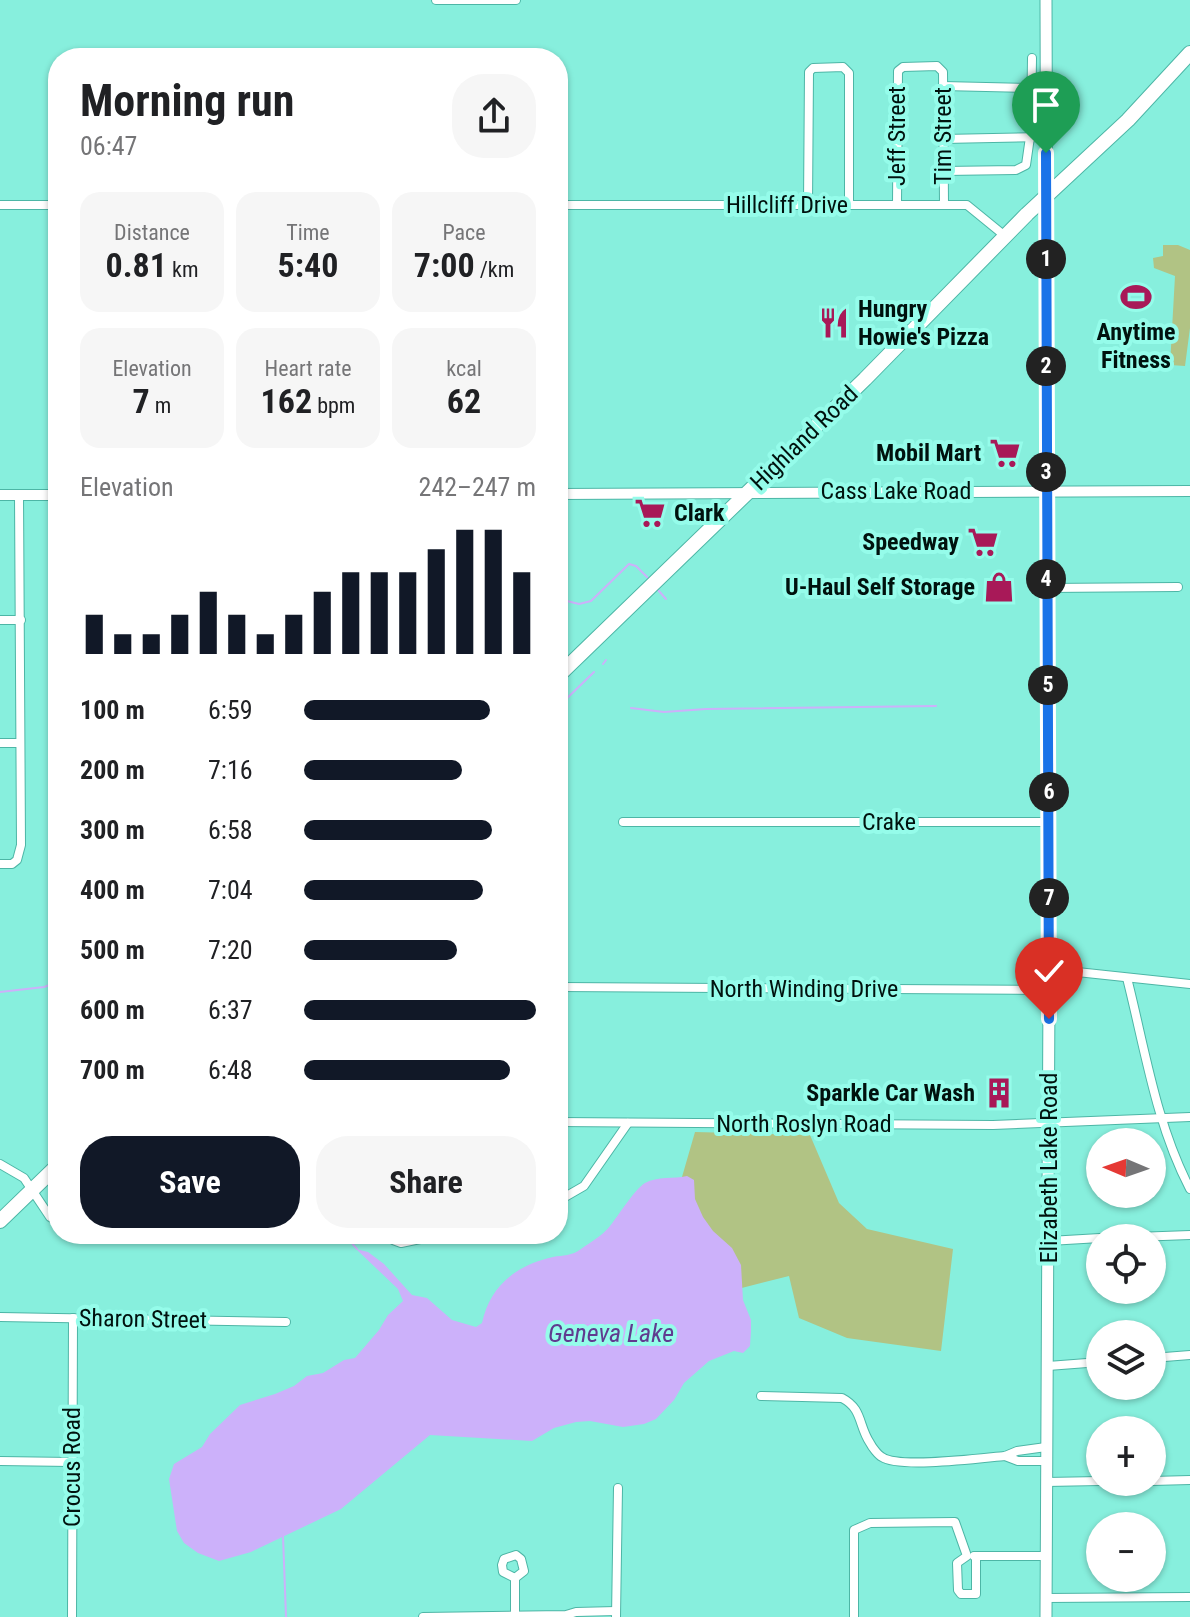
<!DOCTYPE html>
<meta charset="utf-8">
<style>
body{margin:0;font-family:"Roboto Condensed",sans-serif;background:#f6f6f6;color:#202124;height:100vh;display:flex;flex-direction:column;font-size:30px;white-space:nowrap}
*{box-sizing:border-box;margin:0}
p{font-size:26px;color:#757577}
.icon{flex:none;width:44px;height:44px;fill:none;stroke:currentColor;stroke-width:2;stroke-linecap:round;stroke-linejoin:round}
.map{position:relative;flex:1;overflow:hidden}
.drawer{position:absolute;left:48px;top:48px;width:520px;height:1196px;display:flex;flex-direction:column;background:#fff;border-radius:32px;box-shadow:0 2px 6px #0004}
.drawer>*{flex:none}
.needle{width:52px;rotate:272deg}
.tools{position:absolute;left:1086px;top:1128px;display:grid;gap:16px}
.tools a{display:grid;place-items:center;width:80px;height:80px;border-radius:50%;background:#fff;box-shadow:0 2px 6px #0004;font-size:40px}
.pin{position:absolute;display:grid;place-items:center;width:68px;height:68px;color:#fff;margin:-82px -34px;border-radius:50% 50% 50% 0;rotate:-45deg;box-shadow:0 0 8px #0007}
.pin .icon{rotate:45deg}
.km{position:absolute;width:40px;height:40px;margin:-20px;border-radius:50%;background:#222;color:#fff;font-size:22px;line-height:40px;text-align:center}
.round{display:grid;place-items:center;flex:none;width:84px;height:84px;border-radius:32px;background:#f6f6f6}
.overview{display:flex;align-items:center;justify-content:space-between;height:136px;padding:0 32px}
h1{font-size:44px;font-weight:700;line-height:60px}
.figures{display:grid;grid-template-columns:repeat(3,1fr);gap:12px;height:136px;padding:8px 32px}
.figures div{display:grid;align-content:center;border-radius:20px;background:#f6f6f6;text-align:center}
.figures b{font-size:34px;font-weight:700}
.figures small{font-size:22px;font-weight:400}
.figures p{font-size:22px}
.chart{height:224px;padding:16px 32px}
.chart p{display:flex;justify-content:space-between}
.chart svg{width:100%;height:144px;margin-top:8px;stroke:#111827;stroke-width:6}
.action{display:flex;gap:16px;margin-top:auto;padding:16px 32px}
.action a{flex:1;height:92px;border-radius:32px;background:#111827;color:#fff;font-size:32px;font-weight:700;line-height:92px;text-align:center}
.action a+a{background:#f6f6f6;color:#202124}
ul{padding:0 32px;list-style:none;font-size:26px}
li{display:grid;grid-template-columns:128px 96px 1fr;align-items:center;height:60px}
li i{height:20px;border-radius:10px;background:#111827}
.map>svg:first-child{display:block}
.green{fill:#b1c384}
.water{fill:#ccb1fa}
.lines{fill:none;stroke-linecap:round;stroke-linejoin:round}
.stream{stroke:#ccb1fa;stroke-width:2}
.minor-casing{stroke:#4db6a6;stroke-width:10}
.tertiary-casing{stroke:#4db6a6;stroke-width:12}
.secondary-casing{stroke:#4db6a6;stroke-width:13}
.trunk-casing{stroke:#4db6a6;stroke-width:16}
.minor{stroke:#fff;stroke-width:8}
.tertiary{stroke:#fff;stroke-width:10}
.secondary{stroke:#fff;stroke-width:11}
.trunk{stroke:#fff;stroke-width:14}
.route-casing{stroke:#fff;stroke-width:16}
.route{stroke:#1a73e8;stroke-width:10}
.labels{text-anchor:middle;stroke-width:8;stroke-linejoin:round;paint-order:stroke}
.street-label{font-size:24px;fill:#00120e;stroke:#95fcea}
.poi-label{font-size:24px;font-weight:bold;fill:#00120e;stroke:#95fcea;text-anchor:end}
.water-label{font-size:26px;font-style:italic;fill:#603b8f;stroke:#95fcea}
</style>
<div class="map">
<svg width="1190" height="1617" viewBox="0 0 1190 1617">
<rect width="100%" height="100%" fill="#87efdd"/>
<g class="green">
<path d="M1163,245H1178L1190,250V328L1185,366L1170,365L1175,276L1154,268L1153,258L1163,256Z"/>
<path d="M695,1132L810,1135L839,1203L867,1229L953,1249L941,1351L847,1338L799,1318L789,1276L730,1291L671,1215Z"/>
</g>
<path class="water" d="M687,1176L694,1180L695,1199L703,1217L713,1231L732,1248L741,1265L743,1300L751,1320V1331L750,1346L743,1353L734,1351L709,1361L684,1383L674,1400L656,1419L644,1424L623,1427L590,1421L576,1422L554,1428L532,1441L430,1435L341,1509L251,1552L219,1561L198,1553L184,1543L177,1531L169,1479L174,1464L202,1447L210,1434L240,1405L275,1394L294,1386L307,1376L323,1373L344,1360L355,1358L379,1330L388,1315L403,1301L398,1289L356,1249L368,1252L384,1264L412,1295L427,1298L452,1320L476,1327L482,1323C490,1286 516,1265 553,1257C563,1255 572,1256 581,1249C591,1242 603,1235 610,1226C618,1216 635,1189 645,1183C658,1176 673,1179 687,1176Z"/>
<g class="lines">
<g class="stream">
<path d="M658,590L666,599"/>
<path d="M558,606L567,601L579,604L591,601L629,564L636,566L649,579"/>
<path d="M603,664L606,660"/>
<path d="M558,707L594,672"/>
<path d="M631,708L664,712L706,709L936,706"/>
<path d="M0,992L44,987L58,982"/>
<path d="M344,1234L357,1249"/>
<path d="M283,1536L286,1617"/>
</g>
<g class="minor-casing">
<g id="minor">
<path d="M436,0H516"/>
<path d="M943,86L1032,88"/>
<path d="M943,139L1046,137"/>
<path d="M944,171L1016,170L1026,165L1031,130L1032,58"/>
<path d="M808,204L809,72L813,68L843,67L849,73V204"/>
<path d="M897,204L898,71L903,67L937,66L943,72L944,204"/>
<path d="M0,205H58"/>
<path d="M558,205H967L1005,236"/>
<path d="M1046,588L1178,587"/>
<path d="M0,620H21"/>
<path d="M0,743H20"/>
<path d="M623,822H1049"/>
<path d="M0,864H12L17,860L21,845L19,495"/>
<path d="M1049,969L1190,984"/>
<path d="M1127,978C1145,1049 1156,1124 1190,1189"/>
<path d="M558,987L1049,990"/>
<path d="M558,1122L993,1125L1190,1117"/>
<path d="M0,1164L24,1178L50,1217L58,1221"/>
<path d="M558,1201L584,1186L628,1123"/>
<path d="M391,1234L393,1240L401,1243L444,1234"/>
<path d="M1108,1238L1190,1235"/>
<path d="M1049,1241L1100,1238"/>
<path d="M0,1317L286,1322"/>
<path d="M1152,1358L1190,1355"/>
<path d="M1048,1366L1100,1362"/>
<path d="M761,1396L842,1398C863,1409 858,1425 870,1443C872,1447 878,1455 882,1457C899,1469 982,1458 1005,1456L1017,1451L1046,1447"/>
<path d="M1005,1456L1018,1461H1046"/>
<path d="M0,1461L71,1462"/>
<path d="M1152,1481L1190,1480"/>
<path d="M1046,1482L1100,1481"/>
<path d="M974,1556H1046"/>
<path d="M515,1578L524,1571L521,1559L516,1555L504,1559L502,1565L503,1572L515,1578V1616"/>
<path d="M1046,1598L1190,1597"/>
<path d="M72,1617L73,1318"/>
<path d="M423,1617L566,1615L576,1612L616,1611"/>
<path d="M616,1617L618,1488"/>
<path d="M854,1617V1530L870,1523L955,1522L967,1556L957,1563L958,1590L961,1594H976V1556"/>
</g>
</g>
<g class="tertiary-casing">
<g id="tertiary">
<path d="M558,494L1190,491"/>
<path d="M0,495H58"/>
</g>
</g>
<g class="secondary-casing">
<path id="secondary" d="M1046,1617L1049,990L1046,0"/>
</g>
<g class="trunk-casing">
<g id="trunk">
<path d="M558,676L865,379L1027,214L1128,120L1190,53"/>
<path d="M0,1221L58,1165"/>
</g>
</g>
<use href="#minor" class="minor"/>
<use href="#tertiary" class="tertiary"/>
<use href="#secondary" class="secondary"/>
<use href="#trunk" class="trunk"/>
</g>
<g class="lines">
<g class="route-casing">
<path id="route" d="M1046,153L1049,1019"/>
</g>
<use href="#route" class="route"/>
</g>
<defs>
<g id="stadium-bare" transform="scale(2.4)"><path d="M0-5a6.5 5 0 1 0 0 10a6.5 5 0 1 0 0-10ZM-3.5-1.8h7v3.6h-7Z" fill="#a81958" stroke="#95fcea" stroke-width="2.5" paint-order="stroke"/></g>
<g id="restaurant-bare" transform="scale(2.4)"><path d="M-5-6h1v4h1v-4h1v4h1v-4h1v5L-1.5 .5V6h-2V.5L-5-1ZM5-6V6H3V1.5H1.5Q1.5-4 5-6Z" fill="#a81958" stroke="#95fcea" stroke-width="2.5" paint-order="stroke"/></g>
<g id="supermarket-bare" transform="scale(2.4)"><path d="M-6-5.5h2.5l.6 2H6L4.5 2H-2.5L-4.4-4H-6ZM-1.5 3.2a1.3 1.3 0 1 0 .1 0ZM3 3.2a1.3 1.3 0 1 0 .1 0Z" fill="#a81958" stroke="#95fcea" stroke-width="2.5" paint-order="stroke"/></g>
<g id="shop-bare" transform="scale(2.4)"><path d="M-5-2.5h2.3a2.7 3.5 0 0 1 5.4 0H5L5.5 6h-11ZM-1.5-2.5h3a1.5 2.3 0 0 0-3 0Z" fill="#a81958" stroke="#95fcea" stroke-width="2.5" paint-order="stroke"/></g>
<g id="building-bare" transform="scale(2.4)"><path d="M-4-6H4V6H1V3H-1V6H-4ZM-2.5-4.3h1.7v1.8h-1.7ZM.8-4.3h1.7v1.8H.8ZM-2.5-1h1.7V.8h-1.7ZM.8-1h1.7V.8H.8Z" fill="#a81958" stroke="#95fcea" stroke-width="2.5" paint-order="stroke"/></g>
</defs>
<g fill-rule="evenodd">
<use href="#stadium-bare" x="1136" y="297"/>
<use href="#restaurant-bare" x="834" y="323"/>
<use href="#supermarket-bare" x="1005" y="453"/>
<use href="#supermarket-bare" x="650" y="513"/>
<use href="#supermarket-bare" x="983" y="542"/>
<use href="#shop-bare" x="999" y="587"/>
<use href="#building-bare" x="999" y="1093"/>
</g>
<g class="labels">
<g class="street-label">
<text transform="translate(897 136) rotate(-90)" y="8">Jeff Street</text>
<text transform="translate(943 136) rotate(-90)" y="8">Tim Street</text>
<text x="787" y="213">Hillcliff Drive</text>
<text transform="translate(804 438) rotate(-44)" y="8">Highland Road</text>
<text x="896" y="499">Cass Lake Road</text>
<text x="889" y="830">Crake</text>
<text x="804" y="997">North Winding Drive</text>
<text x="804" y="1132">North Roslyn Road</text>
<text transform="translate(1049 1168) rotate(-90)" y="8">Elizabeth Lake Road</text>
<text transform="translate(143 1319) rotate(1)" y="8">Sharon Street</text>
<text transform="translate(72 1467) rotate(-90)" y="8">Crocus Road</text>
</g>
<g class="poi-label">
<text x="858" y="317" text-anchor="start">Hungry<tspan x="858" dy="28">Howie's Pizza</tspan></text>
<text x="1136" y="340" text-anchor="middle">Anytime<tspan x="1136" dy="28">Fitness</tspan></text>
<text x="981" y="461">Mobil Mart</text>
<text x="674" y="521" text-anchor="start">Clark</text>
<text x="959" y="550">Speedway</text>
<text x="975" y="595">U-Haul Self Storage</text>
<text x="975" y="1101">Sparkle Car Wash</text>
</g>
<g class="water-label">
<text x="611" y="1342">Geneva Lake</text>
</g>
</g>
</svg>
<div class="tools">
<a><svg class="needle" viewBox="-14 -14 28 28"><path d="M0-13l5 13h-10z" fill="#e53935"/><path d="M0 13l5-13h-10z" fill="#757577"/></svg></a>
<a><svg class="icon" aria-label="locate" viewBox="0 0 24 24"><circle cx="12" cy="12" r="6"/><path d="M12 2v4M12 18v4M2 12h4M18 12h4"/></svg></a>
<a><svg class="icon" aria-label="layers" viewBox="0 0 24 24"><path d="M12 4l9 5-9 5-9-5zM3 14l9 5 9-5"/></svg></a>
<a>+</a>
<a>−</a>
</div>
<div class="pin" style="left:1046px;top:153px;background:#1e9e55"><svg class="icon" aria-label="arrive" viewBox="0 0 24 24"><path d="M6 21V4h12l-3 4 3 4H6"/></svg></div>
<div class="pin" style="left:1049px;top:1019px;background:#d93025"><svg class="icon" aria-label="check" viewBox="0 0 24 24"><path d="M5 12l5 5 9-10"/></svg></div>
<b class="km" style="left:1046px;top:259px">1</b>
<b class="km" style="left:1046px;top:366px">2</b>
<b class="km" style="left:1046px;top:472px">3</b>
<b class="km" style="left:1046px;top:579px">4</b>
<b class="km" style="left:1048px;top:685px">5</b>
<b class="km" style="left:1049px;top:792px">6</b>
<b class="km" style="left:1049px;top:898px">7</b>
<section class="drawer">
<div class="overview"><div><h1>Morning run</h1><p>06:47</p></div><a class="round"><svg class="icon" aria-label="share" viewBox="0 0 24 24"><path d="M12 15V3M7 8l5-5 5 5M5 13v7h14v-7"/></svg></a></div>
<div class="figures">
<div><p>Distance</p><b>0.81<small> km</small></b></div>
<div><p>Time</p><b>5:40</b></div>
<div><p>Pace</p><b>7:00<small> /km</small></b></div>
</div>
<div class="figures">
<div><p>Elevation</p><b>7<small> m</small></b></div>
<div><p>Heart rate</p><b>162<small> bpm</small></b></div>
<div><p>kcal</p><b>62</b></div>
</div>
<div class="chart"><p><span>Elevation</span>242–247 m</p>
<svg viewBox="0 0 160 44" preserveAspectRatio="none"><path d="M5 44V32M15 44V38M25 44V38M35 44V32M45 44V25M55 44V32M65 44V38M75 44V32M85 44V25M95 44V19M105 44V19M115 44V19M125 44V12M135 44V6M145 44V6M155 44V19"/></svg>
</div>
<ul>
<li><b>100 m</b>6:59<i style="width:80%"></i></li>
<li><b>200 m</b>7:16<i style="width:68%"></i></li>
<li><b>300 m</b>6:58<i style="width:81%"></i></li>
<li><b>400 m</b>7:04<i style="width:77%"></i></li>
<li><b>500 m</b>7:20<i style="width:66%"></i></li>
<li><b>600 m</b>6:37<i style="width:100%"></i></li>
<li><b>700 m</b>6:48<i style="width:89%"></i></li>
</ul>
<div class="action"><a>Save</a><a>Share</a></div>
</section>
</div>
